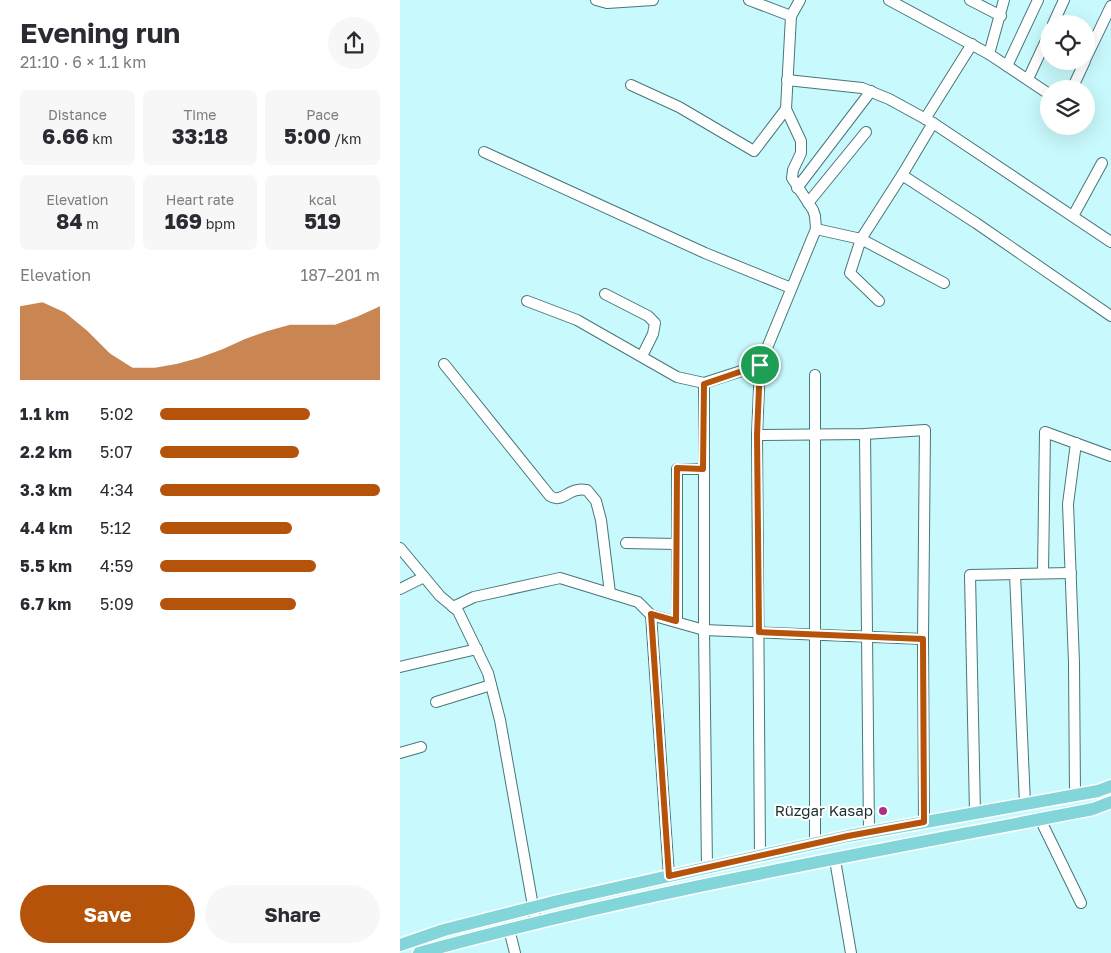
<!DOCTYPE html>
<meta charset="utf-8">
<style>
body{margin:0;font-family:"Golos Text",sans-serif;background:#f7f7f7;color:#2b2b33;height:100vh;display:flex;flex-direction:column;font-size:19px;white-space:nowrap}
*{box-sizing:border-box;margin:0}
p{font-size:16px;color:#7c7c81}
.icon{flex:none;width:28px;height:28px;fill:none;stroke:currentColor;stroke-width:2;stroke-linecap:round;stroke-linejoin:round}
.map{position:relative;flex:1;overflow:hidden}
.panel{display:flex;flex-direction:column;background:#fff;width:400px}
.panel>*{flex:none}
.tools{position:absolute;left:640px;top:15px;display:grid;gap:10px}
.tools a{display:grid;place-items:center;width:55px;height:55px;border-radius:50%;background:#fff;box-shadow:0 5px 20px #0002;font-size:25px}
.pin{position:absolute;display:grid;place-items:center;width:42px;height:42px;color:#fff;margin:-21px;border:2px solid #fff;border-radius:50%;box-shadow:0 1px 5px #0007}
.round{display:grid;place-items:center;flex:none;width:52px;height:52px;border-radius:26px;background:#f7f7f7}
.overview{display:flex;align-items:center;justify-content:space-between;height:85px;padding:0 20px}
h1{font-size:28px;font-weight:700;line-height:38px}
.figures{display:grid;grid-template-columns:repeat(3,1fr);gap:8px;height:85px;padding:5px 20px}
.figures div{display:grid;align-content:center;border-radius:8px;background:#f7f7f7;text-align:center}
.figures b{font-size:21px;font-weight:700}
.figures small{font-size:14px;font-weight:400}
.figures p{font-size:14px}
.chart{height:140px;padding:10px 20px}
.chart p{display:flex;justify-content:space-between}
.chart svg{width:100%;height:90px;margin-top:5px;fill:#b45309;opacity:.7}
.action{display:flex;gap:10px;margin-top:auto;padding:10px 20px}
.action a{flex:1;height:58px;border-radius:30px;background:#b45309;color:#fff;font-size:20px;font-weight:700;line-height:58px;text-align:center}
.action a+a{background:#f7f7f7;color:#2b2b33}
ul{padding:0 20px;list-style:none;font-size:16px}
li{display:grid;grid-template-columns:80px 60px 1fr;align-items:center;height:38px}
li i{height:12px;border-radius:6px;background:#b45309}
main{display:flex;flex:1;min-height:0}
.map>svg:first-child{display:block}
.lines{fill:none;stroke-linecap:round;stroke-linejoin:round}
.minor-casing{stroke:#497679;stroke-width:12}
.major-casing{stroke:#fff;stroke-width:15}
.minor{stroke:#fff;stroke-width:10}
.major{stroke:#82d5d9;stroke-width:12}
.route-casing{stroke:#fff;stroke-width:10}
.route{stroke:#b45309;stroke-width:6}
.poi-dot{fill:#ad3285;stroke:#fff;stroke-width:2}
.labels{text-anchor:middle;stroke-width:4;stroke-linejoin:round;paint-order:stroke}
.poi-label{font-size:15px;fill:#1a2d2e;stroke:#fff;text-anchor:end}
</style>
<main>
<section class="panel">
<div class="overview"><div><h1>Evening run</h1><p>21:10 · 6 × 1.1 km</p></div><a class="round"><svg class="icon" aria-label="share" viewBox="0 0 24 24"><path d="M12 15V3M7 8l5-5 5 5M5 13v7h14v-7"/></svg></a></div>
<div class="figures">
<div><p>Distance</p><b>6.66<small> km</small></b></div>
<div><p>Time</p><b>33:18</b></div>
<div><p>Pace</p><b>5:00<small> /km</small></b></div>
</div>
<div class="figures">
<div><p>Elevation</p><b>84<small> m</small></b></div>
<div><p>Heart rate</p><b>169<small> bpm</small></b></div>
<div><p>kcal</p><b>519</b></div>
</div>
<div class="chart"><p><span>Elevation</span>187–201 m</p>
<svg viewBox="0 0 160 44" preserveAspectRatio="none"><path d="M0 44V8L10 6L20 11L30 20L40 31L50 38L60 38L70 36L80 33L90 29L100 24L110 20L120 17L130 17L140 17L150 13L160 8V44z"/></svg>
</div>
<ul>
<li><b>1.1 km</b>5:02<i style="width:68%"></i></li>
<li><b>2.2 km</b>5:07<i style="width:63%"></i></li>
<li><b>3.3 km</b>4:34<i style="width:100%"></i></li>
<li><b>4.4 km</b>5:12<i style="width:60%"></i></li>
<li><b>5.5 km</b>4:59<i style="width:71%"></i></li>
<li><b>6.7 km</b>5:09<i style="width:62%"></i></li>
</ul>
<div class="action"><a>Save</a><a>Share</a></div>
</section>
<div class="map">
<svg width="711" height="953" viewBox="0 0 711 953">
<rect width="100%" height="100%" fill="#c8f9fc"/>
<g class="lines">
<g class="minor-casing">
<g id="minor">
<path d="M196,0L207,3L253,0"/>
<path d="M349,0L391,16"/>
<path d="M489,0L589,54L649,94"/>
<path d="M570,0L601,16"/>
<path d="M653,24L664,0"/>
<path d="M589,54L604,0"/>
<path d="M686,58L711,6"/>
<path d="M607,66L638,0"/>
<path d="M628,79L649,34"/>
<path d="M387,80L462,88L489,99L533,123L711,242"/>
<path d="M231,85L279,107L354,151L386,109"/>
<path d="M672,89L685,61"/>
<path d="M525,119L572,44"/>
<path d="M84,152L305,253L391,288"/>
<path d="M502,175L533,123"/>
<path d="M397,188L471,91"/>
<path d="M408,203L466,132"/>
<path d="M673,216L702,163"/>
<path d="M416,229L461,239L502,175L576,223L711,316"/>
<path d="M205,294L248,316L255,323L253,334L242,356"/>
<path d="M127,301L177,320L277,377L304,383"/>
<path d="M479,301L450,273L461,239L544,283"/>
<path d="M44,364L150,496C161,503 167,491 178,490C181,489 184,490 187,490L196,501L201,520L210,593"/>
<path d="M415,375V844"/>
<path d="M465,434L469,832"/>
<path d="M357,435L465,434L525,430L523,639L524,822"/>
<path d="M226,543L276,544"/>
<path d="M0,548L40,596L58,611L88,673L100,720L136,923"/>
<path d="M643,573L645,432L711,456"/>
<path d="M615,574L625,804"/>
<path d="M0,589L24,577"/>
<path d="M53,607L74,597L160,578L238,602L251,615L304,630L523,639"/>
<path d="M251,615L269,876"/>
<path d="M277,621V469H303"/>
<path d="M0,667L77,649"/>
<path d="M36,702L91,685"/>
<path d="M0,753L21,747"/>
<path d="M675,795L674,663L668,504L676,443"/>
<path d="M575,813L570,575L671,573"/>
<path d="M640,819L681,903"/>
<path d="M360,856L357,435L360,365L416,229L415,216L413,210L392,178L393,170L401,153V141L386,109L391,16L400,0"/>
<path d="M435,860L451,953"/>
<path d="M307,868L304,630V383L360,365"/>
<path d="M109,929L115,953"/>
</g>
</g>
<g class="major-casing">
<g id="major">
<path d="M0,945L44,930L162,900L448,836L698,791L711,786"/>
<path d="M19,953C241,892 468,853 693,809L711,802"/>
</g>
</g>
<use href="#minor" class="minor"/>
<use href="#major" class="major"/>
</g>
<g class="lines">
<g class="route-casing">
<path id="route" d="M360,365L357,435L359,632L523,639L524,822L448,836L269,876L251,614L276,621L277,468L303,469L304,384Z"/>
</g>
<use href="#route" class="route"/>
</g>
<circle class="poi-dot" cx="483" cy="811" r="5"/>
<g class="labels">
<g class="poi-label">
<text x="473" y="816">Rüzgar Kasap</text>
</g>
</g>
</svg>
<div class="tools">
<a><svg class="icon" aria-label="locate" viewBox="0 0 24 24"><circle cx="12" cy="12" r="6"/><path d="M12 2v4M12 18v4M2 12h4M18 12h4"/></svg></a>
<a><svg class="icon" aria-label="layers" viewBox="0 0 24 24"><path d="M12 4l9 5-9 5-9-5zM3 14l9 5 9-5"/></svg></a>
</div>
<div class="pin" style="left:360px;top:365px;background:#1e9e55"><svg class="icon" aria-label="arrive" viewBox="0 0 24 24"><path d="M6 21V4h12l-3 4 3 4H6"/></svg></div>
</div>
</main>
